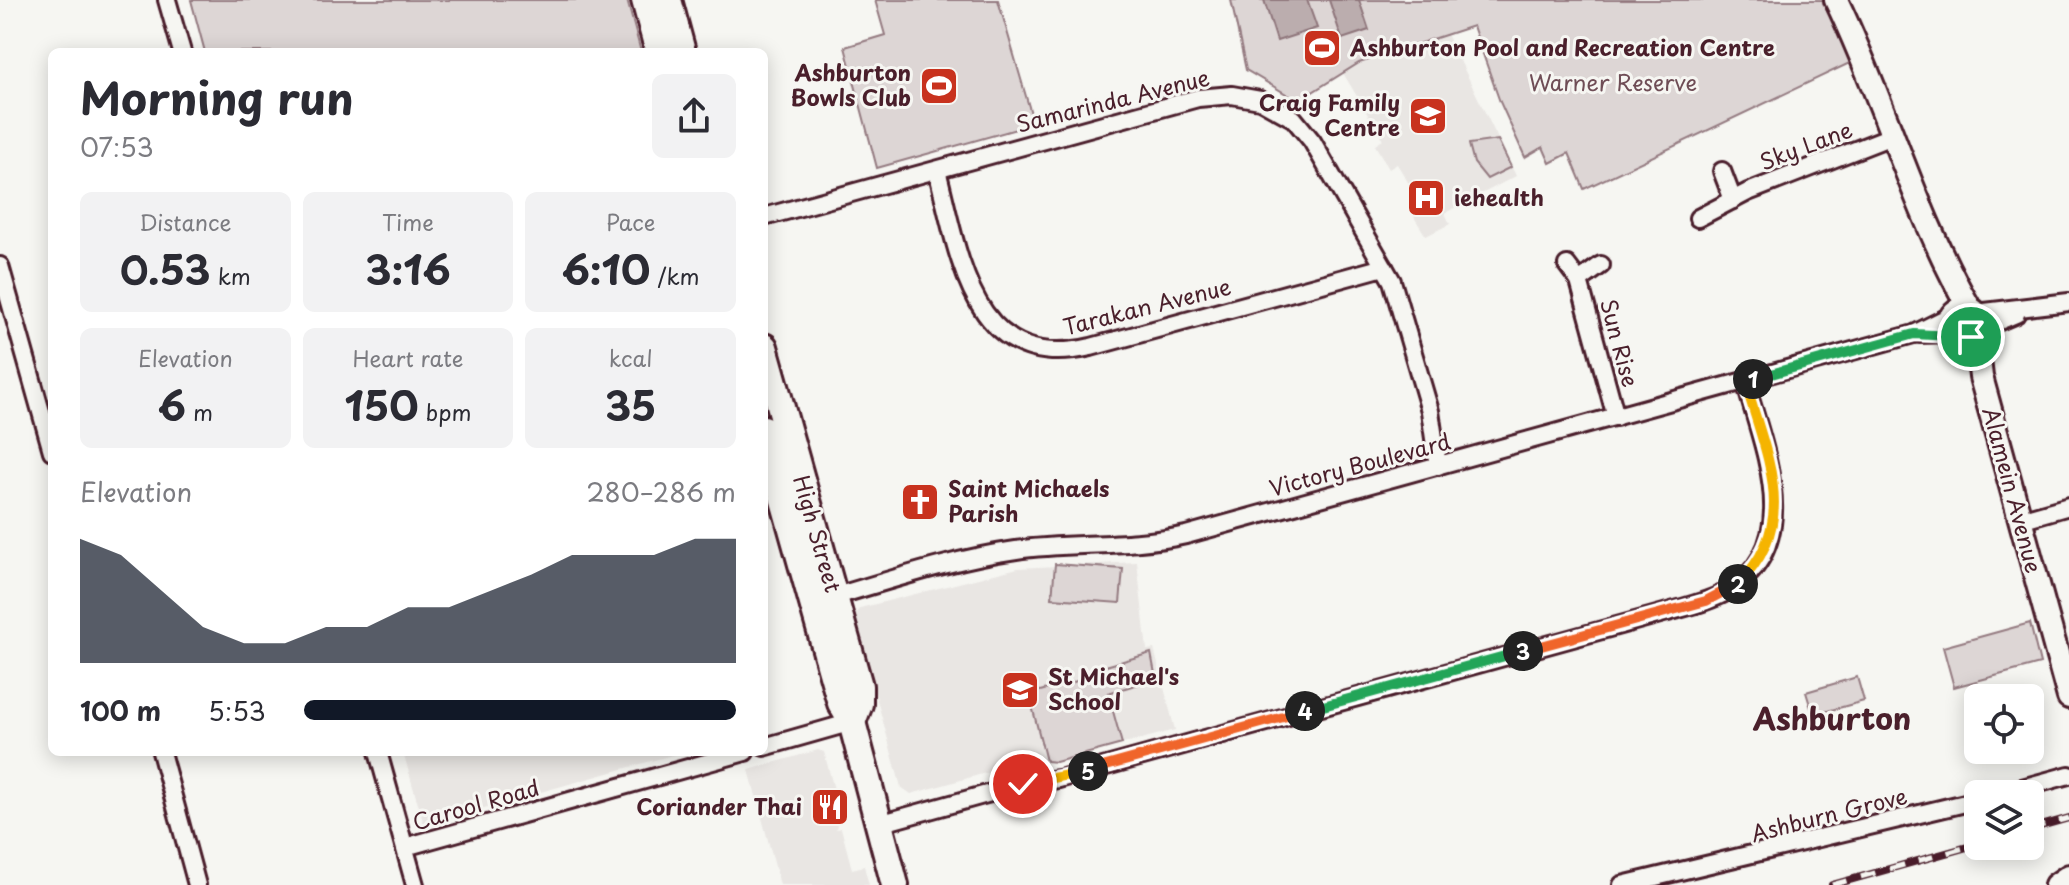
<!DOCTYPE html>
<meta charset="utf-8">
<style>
body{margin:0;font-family:"Playpen Sans",sans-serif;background:#f2f2f3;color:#2b2b33;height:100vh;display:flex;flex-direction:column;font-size:30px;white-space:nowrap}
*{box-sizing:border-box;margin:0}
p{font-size:26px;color:#7c7c81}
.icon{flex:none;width:44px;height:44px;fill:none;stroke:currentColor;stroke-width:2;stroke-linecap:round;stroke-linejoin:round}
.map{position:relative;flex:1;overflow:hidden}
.side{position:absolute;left:48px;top:48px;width:720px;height:708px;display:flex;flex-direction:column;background:#fff;border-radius:12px;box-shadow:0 4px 20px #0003}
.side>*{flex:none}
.tools{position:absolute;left:1964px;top:684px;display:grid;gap:16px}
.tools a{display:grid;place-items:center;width:80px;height:80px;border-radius:12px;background:#fff;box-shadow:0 4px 20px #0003;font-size:40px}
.pin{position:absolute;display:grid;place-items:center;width:68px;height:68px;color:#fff;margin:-34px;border:4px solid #fff;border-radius:50%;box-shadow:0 2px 8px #0007}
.km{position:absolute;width:40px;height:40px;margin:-20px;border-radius:50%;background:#222;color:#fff;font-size:22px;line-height:40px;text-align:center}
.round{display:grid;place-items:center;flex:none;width:84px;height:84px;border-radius:12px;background:#f2f2f3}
.summary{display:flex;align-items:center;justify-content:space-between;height:136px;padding:0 32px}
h1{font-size:44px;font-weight:700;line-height:60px}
.metrics{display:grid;grid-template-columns:repeat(3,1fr);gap:12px;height:136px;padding:8px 32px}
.metrics div{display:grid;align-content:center;border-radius:12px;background:#f2f2f3;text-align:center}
.metrics b{font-size:40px;font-weight:700}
.metrics small{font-size:22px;font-weight:400}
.metrics p{font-size:22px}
.chart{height:224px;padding:16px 32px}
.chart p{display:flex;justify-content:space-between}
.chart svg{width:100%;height:144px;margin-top:8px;fill:#111827;opacity:.7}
ul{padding:0 32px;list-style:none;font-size:26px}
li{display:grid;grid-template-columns:128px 96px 1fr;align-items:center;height:60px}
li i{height:20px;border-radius:10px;background:#111827}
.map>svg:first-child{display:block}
.built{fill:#e9e6e3}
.green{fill:#ddd6d5;stroke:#947a80;stroke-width:2}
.water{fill:#bbadae;stroke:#8e747a;stroke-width:2}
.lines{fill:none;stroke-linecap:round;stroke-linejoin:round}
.street-casing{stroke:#4a1f2b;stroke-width:22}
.secondary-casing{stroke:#4a1f2b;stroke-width:28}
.primary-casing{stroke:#4a1f2b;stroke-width:32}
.street{stroke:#f6f6f2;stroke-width:16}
.secondary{stroke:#f6f6f2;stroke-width:22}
.primary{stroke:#f6f6f2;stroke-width:26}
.rail-casing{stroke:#4a1f2b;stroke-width:8}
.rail{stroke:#f6f6f2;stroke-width:5;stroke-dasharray:15;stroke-linecap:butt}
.split-1-casing{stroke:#fff;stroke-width:16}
.split-2-casing{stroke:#fff;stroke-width:16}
.split-3-casing{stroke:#fff;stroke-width:16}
.split-4-casing{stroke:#fff;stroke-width:16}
.split-5-casing{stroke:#fff;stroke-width:16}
.split-6-casing{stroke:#fff;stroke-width:16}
.split-1{stroke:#22a559;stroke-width:10}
.split-2{stroke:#f5b400;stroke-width:10}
.split-3{stroke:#f0652b;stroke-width:10}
.split-4{stroke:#22a559;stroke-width:10}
.split-5{stroke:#f0652b;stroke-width:10}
.split-6{stroke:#f5b400;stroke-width:10}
.labels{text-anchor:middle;stroke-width:6;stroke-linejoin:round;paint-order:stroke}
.poi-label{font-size:22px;font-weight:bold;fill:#4a1f2b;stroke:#f6f6f2;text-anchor:start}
.park-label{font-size:22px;fill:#6f4d56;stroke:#f6f6f2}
.street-label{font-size:22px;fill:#4a1f2b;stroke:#f6f6f2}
.district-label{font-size:30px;font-weight:bold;fill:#4a1f2b;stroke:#f6f6f2}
</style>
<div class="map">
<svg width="2069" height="885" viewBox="0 0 2069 885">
<rect width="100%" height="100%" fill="#f6f6f2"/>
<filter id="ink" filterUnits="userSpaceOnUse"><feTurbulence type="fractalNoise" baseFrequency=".0125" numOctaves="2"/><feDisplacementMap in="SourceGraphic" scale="16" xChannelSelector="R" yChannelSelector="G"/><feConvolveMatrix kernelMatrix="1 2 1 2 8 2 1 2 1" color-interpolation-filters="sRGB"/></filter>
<g filter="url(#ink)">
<g class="built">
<path d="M1447,34L1516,176L1445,213L1450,224L1426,236L1414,217L1425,210L1397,164L1389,169L1375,145L1383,140L1343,73L1359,63Z"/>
<path d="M1137,562L1147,650L1154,649L1175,730L1056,762L1036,759L911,794L901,787L854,616L860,608L1018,568Z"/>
<path d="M818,750L824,752L840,812L836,829L841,828L852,869L864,866L869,885H780L749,770Z"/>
<path d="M403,752H683L424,825Z"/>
</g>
<g class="green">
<path d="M191,0H627L641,52H205Z"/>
<path d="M875,0H998L1034,124L877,168L845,47L885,35Z"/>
<path d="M1231,0H1827L1856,60L1584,189L1569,153L1550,163L1543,147L1525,157L1500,102L1473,26L1359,63L1298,101L1246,70Z"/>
<path d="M1498,140L1511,167L1487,179L1474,163L1469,144Z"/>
<path d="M1055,564L1123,569L1120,603L1052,598Z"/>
<path d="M2030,623L2040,664L1954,687L1943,647Z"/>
<path d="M1151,653L1156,679L1108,693L1122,744L1056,762L1046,761L1029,694L1103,674L1102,667Z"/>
<path d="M1857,677L1864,701L1813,715L1806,692Z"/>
</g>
<g class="water">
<path d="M1264,0H1307L1317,28L1277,41Z"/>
<path d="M1329,0H1359L1369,30L1342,39Z"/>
</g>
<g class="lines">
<g class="street-casing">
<g id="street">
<path d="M167,0L182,52"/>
<path d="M937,170C959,254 971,375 1091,347L1384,267"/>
<path d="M1722,171L1733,200"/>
<path d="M764,217L1198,98L1232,95L1260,100L1294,119L1312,141L1392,281L1430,411L1438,466"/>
<path d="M1698,218L1748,192L1894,135"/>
<path d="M1567,265L1579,281"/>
<path d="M1601,265L1579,281L1616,417"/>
<path d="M0,266L52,451"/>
<path d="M1976,313L2069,302"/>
<path d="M1978,330L2016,314"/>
<path d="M1919,334L1954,333"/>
<path d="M2020,520L2069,506"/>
<path d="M826,599C888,581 952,559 1016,550C1073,542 1129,548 1186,535L1914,334L1952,315"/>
<path d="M764,747L852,722"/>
<path d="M161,752L197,885"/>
<path d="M378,752L415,885"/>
<path d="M2000,794L2069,775"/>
<path d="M879,824L1023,784L1059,779L1664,613C1685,607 1709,602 1728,591C1806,543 1763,448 1745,381"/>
<path d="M405,847L745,752"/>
<path d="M1622,885L1978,800"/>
</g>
</g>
<g class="secondary-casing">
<g id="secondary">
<path d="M1836,0C1885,101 1914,212 1970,309"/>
<circle cx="1965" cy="323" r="15"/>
<path d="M1976,334L1981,377L2069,697"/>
<path d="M2056,885L2069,876"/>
</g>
</g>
<g class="primary-casing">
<g id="primary">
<path d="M645,0L659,52"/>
<path d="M668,0L682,52"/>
<path d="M764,347L859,686V704L852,722"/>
<path d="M764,429L841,703L852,722L895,885"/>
</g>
</g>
<use href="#street" class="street"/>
<use href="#secondary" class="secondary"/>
<use href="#primary" class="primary"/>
<g class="rail-casing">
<g id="rail">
<path d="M2030,829L2069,818"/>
<path d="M1832,885L1978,844"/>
</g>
</g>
<use href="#rail" class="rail"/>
</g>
</g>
<g class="lines" filter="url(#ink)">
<g class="split-1-casing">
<path id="split-1" d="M1753,379L1914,334L1971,337"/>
</g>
<g class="split-2-casing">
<path id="split-2" d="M1738,584C1802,522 1765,454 1745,381L1753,379"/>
</g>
<g class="split-3-casing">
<path id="split-3" d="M1523,651L1706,601L1738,584"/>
</g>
<g class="split-4-casing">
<path id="split-4" d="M1305,711L1523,651"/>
</g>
<g class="split-5-casing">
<path id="split-5" d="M1088,771L1305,711"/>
</g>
<g class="split-6-casing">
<path id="split-6" d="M1023,784L1088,771"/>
</g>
<use href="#split-1" class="split-1"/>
<use href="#split-2" class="split-2"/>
<use href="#split-3" class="split-3"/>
<use href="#split-4" class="split-4"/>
<use href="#split-5" class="split-5"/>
<use href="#split-6" class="split-6"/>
</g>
<defs>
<g id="stadium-square" transform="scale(2)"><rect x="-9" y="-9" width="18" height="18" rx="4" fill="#c8321e" stroke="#f6f6f2"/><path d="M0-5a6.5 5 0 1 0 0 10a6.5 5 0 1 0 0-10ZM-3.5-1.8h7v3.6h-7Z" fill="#fff"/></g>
<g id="school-square" transform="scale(2)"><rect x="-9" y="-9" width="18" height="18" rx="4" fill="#c8321e" stroke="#f6f6f2"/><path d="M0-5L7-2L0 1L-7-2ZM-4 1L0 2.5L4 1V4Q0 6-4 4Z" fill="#fff"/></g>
<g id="hospital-square" transform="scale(2)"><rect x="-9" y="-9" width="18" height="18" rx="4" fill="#c8321e" stroke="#f6f6f2"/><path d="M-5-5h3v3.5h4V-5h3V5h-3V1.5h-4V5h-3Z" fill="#fff"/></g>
<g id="church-square" transform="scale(2)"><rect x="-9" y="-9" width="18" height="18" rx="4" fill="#c8321e" stroke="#f6f6f2"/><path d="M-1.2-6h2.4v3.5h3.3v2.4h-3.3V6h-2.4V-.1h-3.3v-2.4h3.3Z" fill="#fff"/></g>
<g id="restaurant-square" transform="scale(2)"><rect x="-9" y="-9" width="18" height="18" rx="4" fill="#c8321e" stroke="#f6f6f2"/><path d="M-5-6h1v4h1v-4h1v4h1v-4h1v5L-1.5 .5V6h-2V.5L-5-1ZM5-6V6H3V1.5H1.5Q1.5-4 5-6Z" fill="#fff"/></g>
</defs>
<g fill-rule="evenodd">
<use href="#stadium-square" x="1322" y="48"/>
<use href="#stadium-square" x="939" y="86"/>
<use href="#school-square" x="1428" y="116"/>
<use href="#hospital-square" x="1426" y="198"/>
<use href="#church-square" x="920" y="502"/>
<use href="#school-square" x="1020" y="690"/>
<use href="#restaurant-square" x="830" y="807"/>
</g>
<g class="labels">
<g class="poi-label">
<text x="1350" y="56">Ashburton Pool and Recreation Centre</text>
<text x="911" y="81" text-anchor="end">Ashburton<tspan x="911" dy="25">Bowls Club</tspan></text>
<text x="1400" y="111" text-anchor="end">Craig Family<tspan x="1400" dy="25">Centre</tspan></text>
<text x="1454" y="206">iehealth</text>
<text x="948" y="497">Saint Michaels<tspan x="948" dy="25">Parish</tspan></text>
<text x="1048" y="685">St Michael's<tspan x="1048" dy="25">School</tspan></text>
<text x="802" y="815" text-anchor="end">Coriander Thai</text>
</g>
<g class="park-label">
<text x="1613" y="91">Warner Reserve</text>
</g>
<g class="street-label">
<text transform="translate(1113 101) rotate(-14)" y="8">Samarinda Avenue</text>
<text transform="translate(1806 146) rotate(-21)" y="8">Sky Lane</text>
<text transform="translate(1147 307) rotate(-14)" y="8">Tarakan Avenue</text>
<text transform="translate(1619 343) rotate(75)" y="8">Sun Rise</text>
<text transform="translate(1360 465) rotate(-15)" y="8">Victory Boulevard</text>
<text transform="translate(2012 490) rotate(75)" y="8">Alamein Avenue</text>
<text transform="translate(817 534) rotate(74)" y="8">High Street</text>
<text transform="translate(476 805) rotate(-16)" y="8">Carool Road</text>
<text transform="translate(1829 815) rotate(-14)" y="8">Ashburn Grove</text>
</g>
<g class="district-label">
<text x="1832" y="730">Ashburton</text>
</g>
</g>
</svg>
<div class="tools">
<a><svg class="icon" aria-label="locate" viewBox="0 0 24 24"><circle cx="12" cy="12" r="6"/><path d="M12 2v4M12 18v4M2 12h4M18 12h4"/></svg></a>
<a><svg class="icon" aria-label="layers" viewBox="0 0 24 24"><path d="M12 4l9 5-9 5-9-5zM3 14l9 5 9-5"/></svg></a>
</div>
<div class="pin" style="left:1971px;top:337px;background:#1e9e55"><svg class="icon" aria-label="arrive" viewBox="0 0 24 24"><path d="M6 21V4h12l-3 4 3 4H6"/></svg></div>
<div class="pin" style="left:1023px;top:784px;background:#d93025"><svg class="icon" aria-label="check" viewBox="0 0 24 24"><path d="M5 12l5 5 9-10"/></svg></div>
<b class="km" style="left:1753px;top:379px">1</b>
<b class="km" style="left:1738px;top:584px">2</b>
<b class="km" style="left:1523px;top:651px">3</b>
<b class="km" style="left:1305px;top:711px">4</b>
<b class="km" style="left:1088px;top:771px">5</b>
<section class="side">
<div class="summary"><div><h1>Morning run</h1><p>07:53</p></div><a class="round"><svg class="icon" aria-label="share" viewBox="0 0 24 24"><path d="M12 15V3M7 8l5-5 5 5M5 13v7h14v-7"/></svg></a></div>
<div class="metrics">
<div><p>Distance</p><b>0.53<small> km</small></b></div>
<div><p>Time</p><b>3:16</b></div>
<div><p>Pace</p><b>6:10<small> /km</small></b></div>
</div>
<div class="metrics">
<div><p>Elevation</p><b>6<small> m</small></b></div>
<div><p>Heart rate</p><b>150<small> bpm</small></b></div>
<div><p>kcal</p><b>35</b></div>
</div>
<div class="chart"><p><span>Elevation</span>280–286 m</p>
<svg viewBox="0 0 160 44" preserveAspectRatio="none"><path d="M0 44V6L10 11L20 22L30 33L40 38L50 38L60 33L70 33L80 27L90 27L100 22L110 17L120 11L130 11L140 11L150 6L160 6V44z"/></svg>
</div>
<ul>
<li><b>100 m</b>5:53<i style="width:100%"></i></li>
</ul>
</section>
</div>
